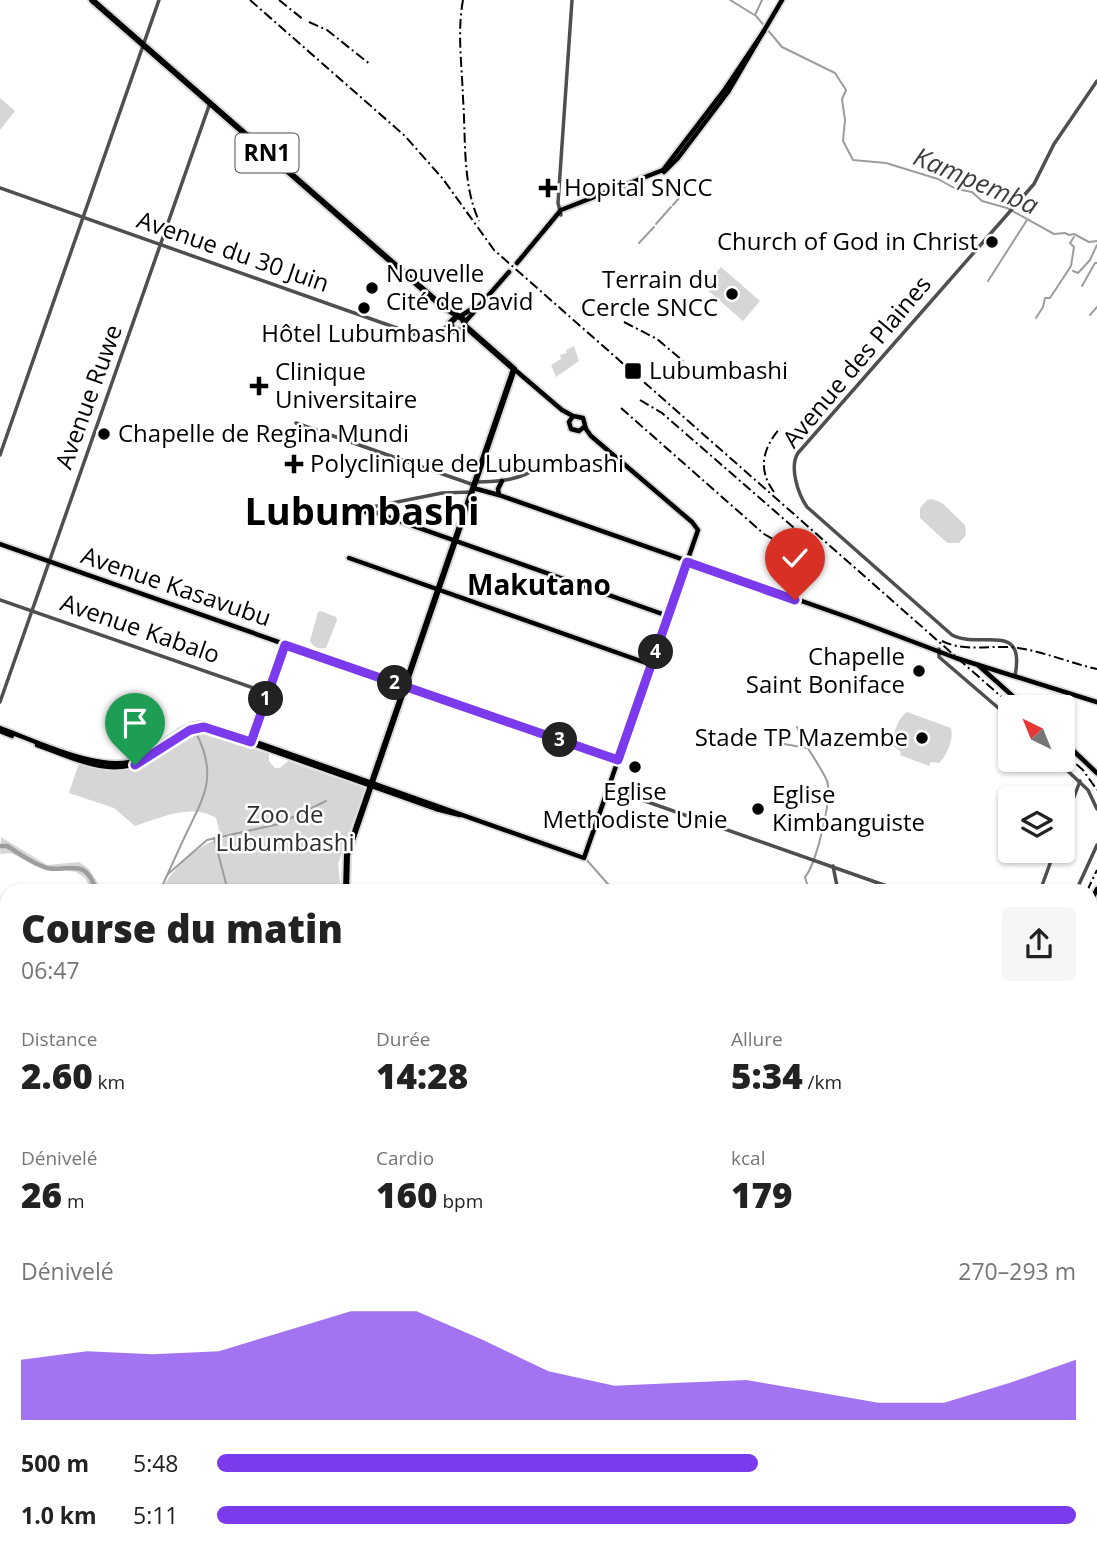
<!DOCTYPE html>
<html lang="fr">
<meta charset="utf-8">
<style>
body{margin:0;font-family:"Open Sans",sans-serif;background:#f6f6f6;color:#222;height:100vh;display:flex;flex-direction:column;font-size:26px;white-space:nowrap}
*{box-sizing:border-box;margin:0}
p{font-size:23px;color:#767676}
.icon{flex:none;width:38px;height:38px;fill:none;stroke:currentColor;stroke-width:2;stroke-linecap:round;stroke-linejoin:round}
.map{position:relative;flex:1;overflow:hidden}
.side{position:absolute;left:0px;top:884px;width:1097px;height:674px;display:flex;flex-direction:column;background:#fff;border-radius:21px 21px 0 0;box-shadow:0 2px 5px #0004}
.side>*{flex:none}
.needle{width:46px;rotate:317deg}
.tools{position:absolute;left:998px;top:695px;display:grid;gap:14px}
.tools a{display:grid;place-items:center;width:77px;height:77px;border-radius:7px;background:#fff;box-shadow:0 2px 5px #0004;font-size:35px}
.pin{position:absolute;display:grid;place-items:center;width:60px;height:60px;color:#fff;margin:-72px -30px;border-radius:50% 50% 50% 0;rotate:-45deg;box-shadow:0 0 7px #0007}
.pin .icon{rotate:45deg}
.km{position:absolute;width:35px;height:35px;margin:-18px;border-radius:50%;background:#222;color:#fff;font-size:19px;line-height:35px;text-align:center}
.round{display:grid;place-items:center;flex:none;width:74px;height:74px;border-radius:7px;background:#f6f6f6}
.headline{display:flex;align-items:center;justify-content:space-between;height:119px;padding:0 21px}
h1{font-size:38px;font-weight:800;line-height:52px}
.stats{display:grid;grid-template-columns:repeat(3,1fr);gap:10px;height:119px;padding:7px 21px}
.stats div{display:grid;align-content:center}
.stats b{font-size:35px;font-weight:800}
.stats small{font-size:19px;font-weight:400}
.stats p{font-size:19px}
.chart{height:196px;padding:14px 21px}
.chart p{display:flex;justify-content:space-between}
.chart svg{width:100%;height:126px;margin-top:7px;fill:#7c3aed;opacity:.7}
ul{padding:0 21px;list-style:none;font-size:23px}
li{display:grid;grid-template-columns:112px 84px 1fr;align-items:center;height:52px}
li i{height:18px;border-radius:9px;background:#7c3aed}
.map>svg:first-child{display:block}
.green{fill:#d6d6d6}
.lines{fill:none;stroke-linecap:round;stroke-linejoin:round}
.stream{stroke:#9d9d9d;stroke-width:2}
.canal{stroke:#9d9d9d;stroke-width:3.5}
.river{stroke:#9d9d9d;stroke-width:4.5}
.major-casing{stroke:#dbdbdb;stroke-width:8}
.highway-casing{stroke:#dbdbdb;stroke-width:10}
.minor{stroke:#4f4f4f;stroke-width:3.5}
.major{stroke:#000;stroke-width:4.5}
.highway{stroke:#000;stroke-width:6}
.rail{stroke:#000;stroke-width:2;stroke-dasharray:10 3.5 2 3.5;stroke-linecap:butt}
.route-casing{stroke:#fff;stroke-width:14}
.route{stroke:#7c3aed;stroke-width:9}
.poi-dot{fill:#000;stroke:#fff;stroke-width:2.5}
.labels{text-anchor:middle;stroke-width:5;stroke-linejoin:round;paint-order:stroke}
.shield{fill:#fff;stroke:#4c4c4c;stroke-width:2}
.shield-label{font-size:23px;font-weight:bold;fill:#000}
.poi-label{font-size:24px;fill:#000;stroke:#fff;text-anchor:start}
.street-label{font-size:24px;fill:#000;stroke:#fff}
.park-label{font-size:24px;fill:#2d2d2d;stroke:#fff}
.water-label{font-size:26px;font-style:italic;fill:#3e3e3e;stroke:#fff}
.quarter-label{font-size:28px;font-weight:bold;fill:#000;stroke:#fff}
.town-label{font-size:38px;font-weight:bold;fill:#000;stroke:#fff}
</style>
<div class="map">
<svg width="1097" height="1557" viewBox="0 0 1097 1557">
<rect width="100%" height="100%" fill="#fff"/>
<g class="green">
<path d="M0,98L15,111L0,130Z"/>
<path d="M721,267L760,301L743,321L704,287Z"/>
<path d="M574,346L579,361L556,377L551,365L561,359L560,355L567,353L566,350Z"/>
<path d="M932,499L942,503L965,525L966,535L959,543H948L944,540L920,518V508L927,500Z"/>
<path d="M321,611L336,617L337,620L326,648C318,649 314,648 310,641L318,612Z"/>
<path d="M907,712L951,728C954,738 947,756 939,763L931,762L929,766L900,755L901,752L893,746C892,736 898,717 907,712Z"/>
<path d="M200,731L269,754V761L275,768H280L288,761L365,788L338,864L341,891H161C173,868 197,845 221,838L216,818C191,803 160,818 135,826L114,808L69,793L79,763C119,779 138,769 171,747C181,741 189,734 200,731Z"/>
<path d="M1,837L47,865L79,862L89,869L103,891H92L85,878L76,872L36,866L11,853L0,854Z"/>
<path d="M586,1551H664L667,1556L683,1551H709L714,1557H582Z"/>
</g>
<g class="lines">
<g class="stream">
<path d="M730,0L756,16L782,47L835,73L846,90L842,99L845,120L843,141L853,160L886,163L938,179L956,189L972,192L982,201L1007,208L1054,234L1065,233L1069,235L1074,234L1089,242L1097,241"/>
<path d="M755,15L762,0"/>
<path d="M673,205L686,190L691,194"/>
<path d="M656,224L671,207"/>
<path d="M639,243L654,227"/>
<path d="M1073,271L1078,273L1090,260L1097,245"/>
<path d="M988,281L1027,220"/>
<path d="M1082,286L1095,263H1097"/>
<path d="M1090,315L1097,307"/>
<path d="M1036,318L1043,307L1045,298H1050L1071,266L1074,247L1070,243L1074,237"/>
<path d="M797,727C804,747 819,762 827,781C833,796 816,865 805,877L809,891"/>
<path d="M784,744L807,748"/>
<path d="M214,838L228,891"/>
<path d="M585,858L614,891"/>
<path d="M168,874L207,840L279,824L326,801"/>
<path d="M160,891C169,871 178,851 187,832C205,795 217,775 197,735"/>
<path d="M0,1183H7"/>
<path d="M477,1550L494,1551"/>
<path d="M497,1553L502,1550"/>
<path d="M486,1557L494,1552"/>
<path d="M491,1557H492"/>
<path d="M732,1557L733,1550"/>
</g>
<path class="canal" d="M547,1550L566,1557"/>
<path class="river" d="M0,846H7C19,853 33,864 47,868C67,873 86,855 96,891"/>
<g class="major-casing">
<g id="major">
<path d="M664,172L678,158L728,92L782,0"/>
<path d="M517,263L561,210L663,170L725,89L764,31"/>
<path d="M459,317L475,307"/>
<path d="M465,322L509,272"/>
<path d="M573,416L569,422L571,429L579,431L584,427"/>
<path d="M473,488L499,495L853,619L956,658L1097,702"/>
<path d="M499,495L498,489L502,481"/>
<path d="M365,507L368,509L366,512L363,510Z"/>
<path d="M368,510L668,616"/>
<path d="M0,544L404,686"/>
<path d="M349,558L652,665"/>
<path d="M978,665L1025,707"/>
<path d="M0,728C36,741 104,775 139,759C161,749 181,722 205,724L584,858L698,530L692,522L591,436L586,429L583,418L573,416L562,410L514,369"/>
<path d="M0,731L12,736"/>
<path d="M231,736L436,809L460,815"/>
<path d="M1062,740L1097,773"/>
<path d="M37,745C70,756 108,778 142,761C160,753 176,739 193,728L202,727L212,729"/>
<path d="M1090,903L1097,889"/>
<path d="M1090,1002L1097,1013"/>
</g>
</g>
<g class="highway-casing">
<g id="highway">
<path d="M92,0L442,306L463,319L465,326L514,369L347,855L346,891"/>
<path d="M456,317L450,323L453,330L461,331L465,326"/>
<path d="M349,1557L351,1550"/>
</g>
</g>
<g class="minor">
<path d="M0,188L428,339L454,332"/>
<path d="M561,215L558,203L572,0"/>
<path d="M432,336L450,324"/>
<path d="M296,423L474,485"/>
<path d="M0,455L159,0"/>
<path d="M476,482C499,482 521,480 540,466"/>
<path d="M367,508L442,493L472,492"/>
<path d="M0,600L268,693"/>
<path d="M939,649V657L1010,718"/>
<path d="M1015,676C1026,620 982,650 952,635L807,507C798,494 789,467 798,453L1034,184L1054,144L1097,81"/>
<path d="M405,686L618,759"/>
<path d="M0,702L210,103"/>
<path d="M251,740L285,645"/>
<path d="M1056,760L1088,790L1097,809"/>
<path d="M608,788L901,891"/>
<path d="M1062,829L1080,781"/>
<path d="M833,866L838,891"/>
<path d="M1040,891L1055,850"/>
<path d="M1076,891L1097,845"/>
<path d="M0,1044L7,1047"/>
<path d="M1090,1066L1097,1077"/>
<path d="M1090,1247L1097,1243"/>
<path d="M1090,1273L1097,1269"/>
<path d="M1090,1327L1097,1329"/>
<path d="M0,1366L7,1368"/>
<path d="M1090,1445L1097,1447"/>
<path d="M922,1550L923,1557"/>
<path d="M949,1557L951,1550"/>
</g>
<use href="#major" class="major"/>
<use href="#highway" class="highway"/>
<g class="rail">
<path d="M250,0L405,136L443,179L494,250L1013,707"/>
<path d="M279,0L304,20"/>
<path d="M463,0C457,32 462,66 463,98C466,138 462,184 479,221"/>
<path d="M309,22L327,30L371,65"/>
<path d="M624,322L657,339L683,361"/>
<path d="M640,400L662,413L808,540L826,553"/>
<path d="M621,408L764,534L780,543L824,559"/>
<path d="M774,492C757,469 763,448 780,428"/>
<path d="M942,641C966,653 993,644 1018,648C1045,652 1070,663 1097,669"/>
<path d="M1062,752L1083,770L1097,790"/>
<path d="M1087,891L1097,870"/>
<path d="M1090,1052L1097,1062"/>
<path d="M1090,1259L1097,1254"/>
</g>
</g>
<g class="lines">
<g class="route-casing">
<path id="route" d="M135,765L190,730L204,727L251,742L285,645L618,760L687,562L795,600"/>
</g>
<use href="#route" class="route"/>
</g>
<g class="poi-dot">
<path d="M544.5 177.5h7v7h7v7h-7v7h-7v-7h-7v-7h7z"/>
<circle cx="992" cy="242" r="7"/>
<circle cx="372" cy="288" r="7"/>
<circle cx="732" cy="294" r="7"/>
<circle cx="364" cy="308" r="7"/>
<rect x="624" y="362" width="18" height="18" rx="3.5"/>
<path d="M255.5 375.5h7v7h7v7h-7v7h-7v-7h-7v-7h7z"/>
<circle cx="104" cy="434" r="7"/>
<path d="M290.5 453.5h7v7h7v7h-7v7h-7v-7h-7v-7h7z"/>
<circle cx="919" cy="671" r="7"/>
<circle cx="922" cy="738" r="7"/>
<circle cx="635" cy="767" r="7"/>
<circle cx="758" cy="809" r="7"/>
</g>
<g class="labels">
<rect class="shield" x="235.5" y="133.5" width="63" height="39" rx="5"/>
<g class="shield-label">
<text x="267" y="161">RN1</text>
</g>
<g class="poi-label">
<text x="564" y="196">Hopital SNCC</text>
<text x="978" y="250" text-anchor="end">Church of God in Christ</text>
<text x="386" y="282">Nouvelle<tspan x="386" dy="28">Cité de David</tspan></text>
<text x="718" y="288" text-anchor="end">Terrain du<tspan x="718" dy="28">Cercle SNCC</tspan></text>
<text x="364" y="342" text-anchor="middle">Hôtel Lubumbashi</text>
<text x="649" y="379">Lubumbashi</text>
<text x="275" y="380">Clinique<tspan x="275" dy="28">Universitaire</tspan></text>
<text x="118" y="442">Chapelle de Regina Mundi</text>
<text x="310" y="472">Polyclinique de Lubumbashi</text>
<text x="905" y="665" text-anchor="end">Chapelle<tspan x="905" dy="28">Saint Boniface</tspan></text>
<text x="908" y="746" text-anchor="end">Stade TP Mazembe</text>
<text x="635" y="800" text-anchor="middle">Eglise<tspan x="635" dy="28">Methodiste Unie</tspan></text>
<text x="772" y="803">Eglise<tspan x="772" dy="28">Kimbanguiste</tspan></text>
</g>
<g class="street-label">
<text transform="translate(233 252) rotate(19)" y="8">Avenue du 30 Juin</text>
<text transform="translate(857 362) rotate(-50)" y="8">Avenue des Plaines</text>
<text transform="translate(89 397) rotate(-70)" y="8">Avenue Ruwe</text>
<text transform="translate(176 587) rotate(19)" y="8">Avenue Kasavubu</text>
<text transform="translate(140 629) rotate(19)" y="8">Avenue Kabalo</text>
</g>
<g class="park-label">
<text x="285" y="823">Zoo de<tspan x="285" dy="28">Lubumbashi</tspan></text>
</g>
<g class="water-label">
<text transform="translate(976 181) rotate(23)" y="9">Kampemba</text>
</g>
<g class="quarter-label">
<text x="539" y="595">Makutano</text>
</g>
<g class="town-label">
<text x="362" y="525">Lubumbashi</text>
</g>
</g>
</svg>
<div class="tools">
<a><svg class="needle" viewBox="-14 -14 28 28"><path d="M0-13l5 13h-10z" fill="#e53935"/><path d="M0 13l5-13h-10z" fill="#767676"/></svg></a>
<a><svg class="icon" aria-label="layers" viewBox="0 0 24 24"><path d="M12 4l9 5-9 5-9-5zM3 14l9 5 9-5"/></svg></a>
</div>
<div class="pin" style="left:135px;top:765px;background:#1e9e55"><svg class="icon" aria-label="arrive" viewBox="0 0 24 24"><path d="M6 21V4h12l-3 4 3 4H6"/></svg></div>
<div class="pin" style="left:795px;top:600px;background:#d93025"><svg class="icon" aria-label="check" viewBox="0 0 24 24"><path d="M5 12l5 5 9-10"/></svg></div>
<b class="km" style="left:266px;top:699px">1</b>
<b class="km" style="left:395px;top:683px">2</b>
<b class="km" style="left:560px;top:740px">3</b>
<b class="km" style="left:656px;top:652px">4</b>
<section class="side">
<div class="headline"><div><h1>Course du matin</h1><p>06:47</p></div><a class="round"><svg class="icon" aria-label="share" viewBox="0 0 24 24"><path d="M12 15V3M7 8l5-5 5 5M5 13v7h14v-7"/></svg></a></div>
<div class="stats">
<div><p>Distance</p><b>2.60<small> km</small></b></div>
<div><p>Durée</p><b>14:28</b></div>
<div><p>Allure</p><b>5:34<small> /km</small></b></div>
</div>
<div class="stats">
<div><p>Dénivelé</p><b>26<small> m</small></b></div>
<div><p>Cardio</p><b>160<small> bpm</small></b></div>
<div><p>kcal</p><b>179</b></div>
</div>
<div class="chart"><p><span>Dénivelé</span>270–293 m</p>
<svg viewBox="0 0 160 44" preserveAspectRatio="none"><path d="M0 44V23L10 20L20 21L30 20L40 13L50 6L60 6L70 16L80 27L90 32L100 31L110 30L120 34L130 38L140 38L150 31L160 23V44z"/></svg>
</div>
<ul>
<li><b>500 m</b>5:48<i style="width:63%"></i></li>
<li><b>1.0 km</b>5:11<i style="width:100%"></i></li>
</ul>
</section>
</div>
